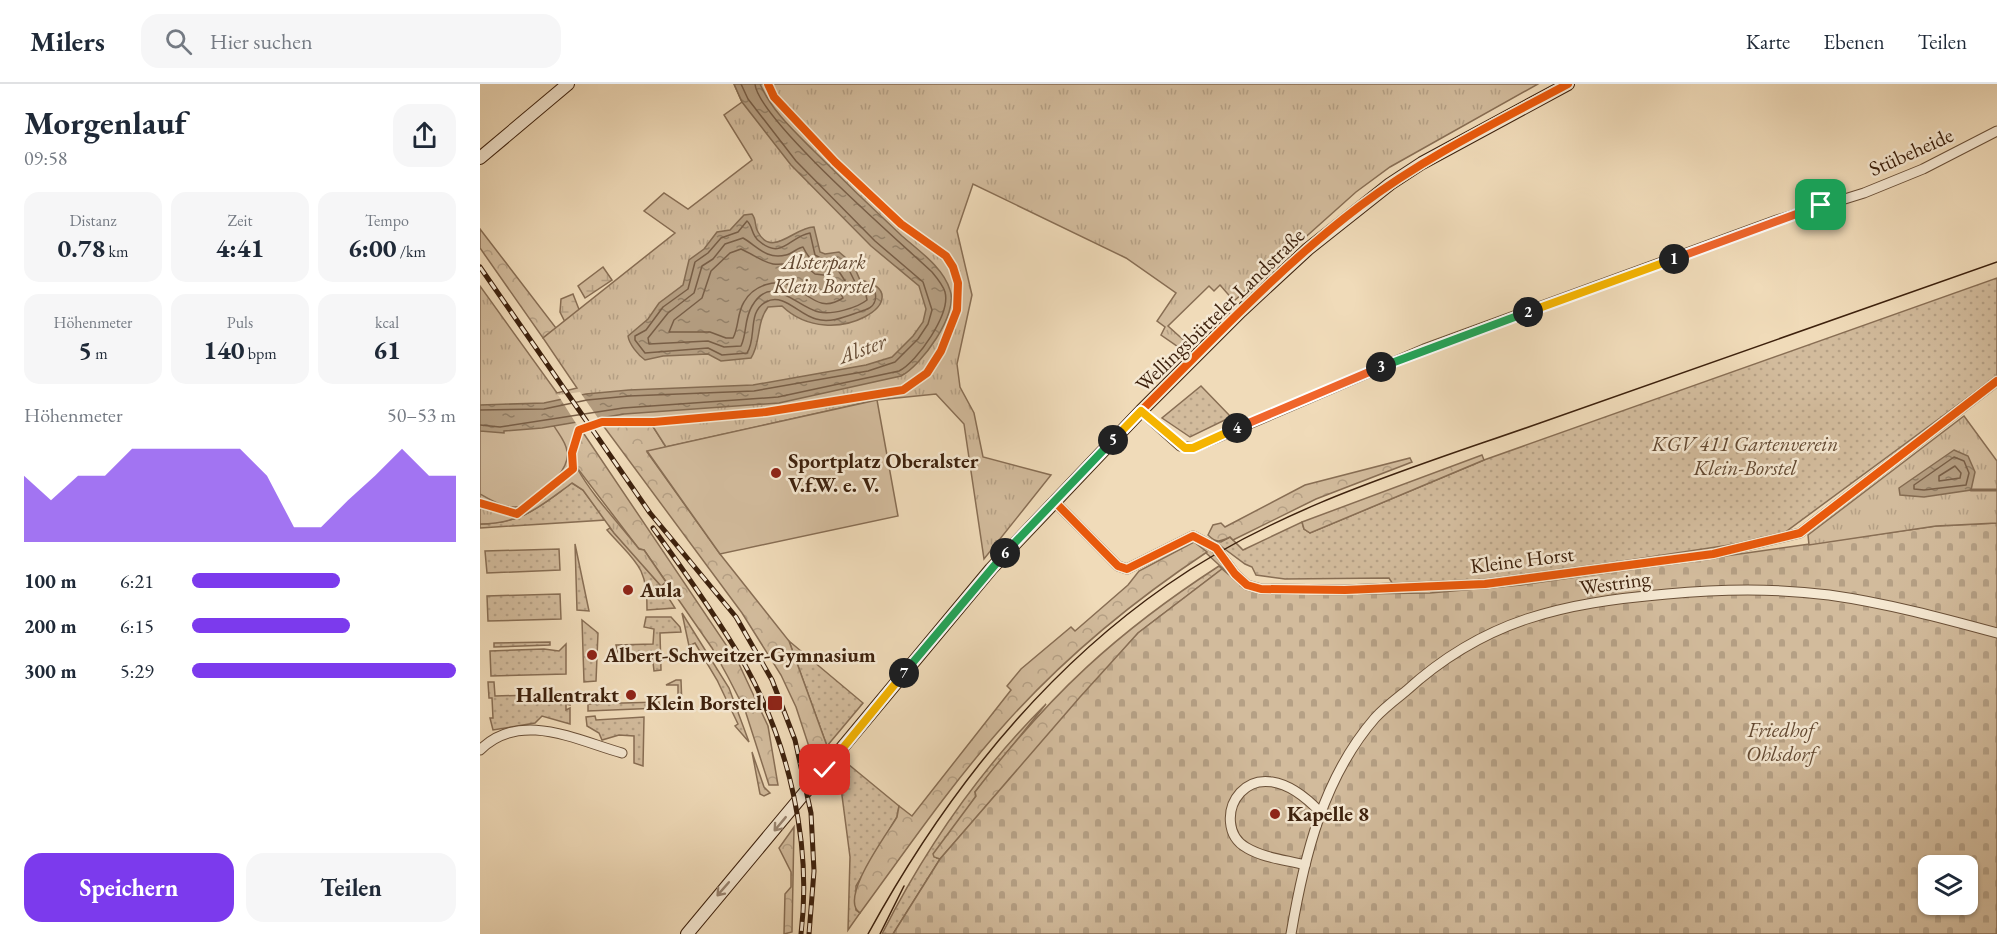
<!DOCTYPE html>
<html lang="de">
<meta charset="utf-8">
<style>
body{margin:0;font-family:"EB Garamond",serif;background:#f6f6f7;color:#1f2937;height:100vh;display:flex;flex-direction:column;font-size:22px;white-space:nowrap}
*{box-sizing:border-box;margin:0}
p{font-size:20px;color:#747a83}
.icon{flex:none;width:33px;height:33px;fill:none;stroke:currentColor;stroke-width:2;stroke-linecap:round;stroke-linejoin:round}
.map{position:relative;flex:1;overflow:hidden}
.details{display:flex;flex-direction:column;background:#fff;width:480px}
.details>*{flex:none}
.controls{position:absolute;left:1438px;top:771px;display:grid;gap:12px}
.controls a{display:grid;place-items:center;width:60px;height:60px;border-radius:12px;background:#fff;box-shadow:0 2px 4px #0004;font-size:30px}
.pin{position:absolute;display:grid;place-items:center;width:51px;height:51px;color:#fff;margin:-26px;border-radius:12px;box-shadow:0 3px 9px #0006}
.km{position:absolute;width:30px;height:30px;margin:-15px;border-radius:50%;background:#222;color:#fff;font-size:16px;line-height:30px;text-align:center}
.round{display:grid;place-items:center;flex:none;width:63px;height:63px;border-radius:18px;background:#f6f6f7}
.overview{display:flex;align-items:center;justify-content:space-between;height:102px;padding:0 24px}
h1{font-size:33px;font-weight:700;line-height:45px}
.figures{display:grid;grid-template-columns:repeat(3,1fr);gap:9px;height:102px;padding:6px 24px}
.figures div{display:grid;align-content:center;border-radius:15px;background:#f6f6f7;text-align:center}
.figures b{font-size:26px;font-weight:700}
.figures small{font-size:16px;font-weight:400}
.figures p{font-size:16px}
.chart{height:168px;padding:12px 24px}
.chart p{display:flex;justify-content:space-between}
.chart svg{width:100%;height:108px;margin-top:6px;fill:#7c3aed;opacity:.7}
.action{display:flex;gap:12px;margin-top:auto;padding:12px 24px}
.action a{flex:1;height:69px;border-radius:18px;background:#7c3aed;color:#fff;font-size:24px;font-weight:700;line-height:69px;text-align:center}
.action a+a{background:#f6f6f7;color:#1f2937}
ul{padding:0 24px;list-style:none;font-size:20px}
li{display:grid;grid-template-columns:96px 72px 1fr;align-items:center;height:45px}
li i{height:15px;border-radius:8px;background:#7c3aed}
header{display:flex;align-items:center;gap:36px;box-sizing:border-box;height:84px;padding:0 30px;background:#fff;border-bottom:2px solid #e0e1e3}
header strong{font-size:28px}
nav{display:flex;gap:33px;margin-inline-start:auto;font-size:21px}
.search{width:420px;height:54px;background:#f6f6f7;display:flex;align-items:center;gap:15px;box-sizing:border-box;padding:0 21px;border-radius:18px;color:#747a83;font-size:22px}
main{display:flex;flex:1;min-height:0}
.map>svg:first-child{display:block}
.grass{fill:url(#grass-dots);stroke:#886e54;stroke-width:1.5}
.forest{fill:url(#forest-crowns);stroke:#886e54;stroke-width:1.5}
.wetland{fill:url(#wetland-marsh);stroke:#886e54;stroke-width:1.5}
.cemetery{fill:url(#cemetery-stones);stroke:#886e54;stroke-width:1.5;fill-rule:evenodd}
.park{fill:url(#park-tufts);stroke:#886e54;stroke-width:1.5}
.pitch{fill:#d2bb9c;stroke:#886e54;stroke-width:1.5}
.water{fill:url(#water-ripples);stroke:#846b51;stroke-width:1.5}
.pier{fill:#f0dbb9}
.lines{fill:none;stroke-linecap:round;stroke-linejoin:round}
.shore{stroke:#785e46;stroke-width:1.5}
.stream{stroke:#846b51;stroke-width:3}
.street-casing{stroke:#6a5038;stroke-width:11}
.secondary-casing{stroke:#3d210d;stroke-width:14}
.street{stroke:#f5e8d2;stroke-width:9}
.secondary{stroke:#f5e8d2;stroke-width:12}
.tram{stroke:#3d210d;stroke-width:1.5}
.rail-casing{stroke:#3d210d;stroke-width:5}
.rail{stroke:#f5e8d2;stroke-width:3;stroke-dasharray:9;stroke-linecap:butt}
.cycleway-casing{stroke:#f5e8d2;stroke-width:11}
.cycleway{stroke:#e8590c;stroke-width:8}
.oneway{stroke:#998470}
.split-1-casing{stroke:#fff;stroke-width:12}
.split-2-casing{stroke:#fff;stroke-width:12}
.split-3-casing{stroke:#fff;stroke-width:12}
.split-4-casing{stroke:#fff;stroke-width:12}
.split-5-casing{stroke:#fff;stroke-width:12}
.split-6-casing{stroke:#fff;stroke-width:12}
.split-7-casing{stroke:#fff;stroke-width:12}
.split-8-casing{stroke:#fff;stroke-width:12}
.split-1{stroke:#f0652b;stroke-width:8}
.split-2{stroke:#f5b400;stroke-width:8}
.split-3{stroke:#22a559;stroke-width:8}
.split-4{stroke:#f0652b;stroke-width:8}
.split-5{stroke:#f5b400;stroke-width:8}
.split-6{stroke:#22a559;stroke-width:8}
.split-7{stroke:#22a559;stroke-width:8}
.split-8{stroke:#f5b400;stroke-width:8}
.poi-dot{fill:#8f2418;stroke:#f5e8d2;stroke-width:2}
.labels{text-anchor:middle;stroke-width:5;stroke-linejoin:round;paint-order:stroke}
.street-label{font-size:21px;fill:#3d210d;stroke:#f5e8d2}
.park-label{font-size:21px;font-style:italic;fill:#624831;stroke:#f5e8d2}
.poi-label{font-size:21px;font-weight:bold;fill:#3d210d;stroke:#f5e8d2;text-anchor:start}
.water-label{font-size:22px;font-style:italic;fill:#664c35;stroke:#f5e8d2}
</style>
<header>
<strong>Milers</strong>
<div class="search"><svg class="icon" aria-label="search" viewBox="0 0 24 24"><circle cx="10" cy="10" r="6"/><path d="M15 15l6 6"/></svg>Hier suchen</div>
<nav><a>Karte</a><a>Ebenen</a><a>Teilen</a></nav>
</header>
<main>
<section class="details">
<div class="overview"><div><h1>Morgenlauf</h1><p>09:58</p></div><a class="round"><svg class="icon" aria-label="share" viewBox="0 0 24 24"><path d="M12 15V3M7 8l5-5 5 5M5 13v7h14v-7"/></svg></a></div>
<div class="figures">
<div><p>Distanz</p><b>0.78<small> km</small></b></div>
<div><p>Zeit</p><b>4:41</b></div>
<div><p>Tempo</p><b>6:00<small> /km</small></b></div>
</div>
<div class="figures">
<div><p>Höhenmeter</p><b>5<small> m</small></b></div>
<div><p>Puls</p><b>140<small> bpm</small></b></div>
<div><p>kcal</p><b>61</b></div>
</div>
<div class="chart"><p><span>Höhenmeter</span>50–53 m</p>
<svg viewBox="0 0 160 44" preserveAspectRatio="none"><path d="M0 44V17L10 27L20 17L30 17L40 6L50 6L60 6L70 6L80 6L90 17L100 38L110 38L120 27L130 17L140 6L150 17L160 17V44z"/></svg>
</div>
<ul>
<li><b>100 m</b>6:21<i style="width:56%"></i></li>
<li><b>200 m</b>6:15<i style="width:60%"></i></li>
<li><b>300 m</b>5:29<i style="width:100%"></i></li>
</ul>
<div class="action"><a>Speichern</a><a>Teilen</a></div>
</section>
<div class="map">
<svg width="1517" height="850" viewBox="0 0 1517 850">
<defs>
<pattern id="grass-dots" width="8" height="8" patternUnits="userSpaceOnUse" patternTransform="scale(1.5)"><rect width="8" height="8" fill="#d2bb9c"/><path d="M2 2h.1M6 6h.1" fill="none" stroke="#b5a085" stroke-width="1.8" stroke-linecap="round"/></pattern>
<pattern id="forest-crowns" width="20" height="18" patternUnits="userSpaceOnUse" patternTransform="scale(1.5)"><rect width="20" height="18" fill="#d2bb9c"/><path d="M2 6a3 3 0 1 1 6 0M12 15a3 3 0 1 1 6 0" fill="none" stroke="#b5a085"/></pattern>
<pattern id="wetland-marsh" width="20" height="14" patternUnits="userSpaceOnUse" patternTransform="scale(1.5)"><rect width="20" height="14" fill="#d2bb9c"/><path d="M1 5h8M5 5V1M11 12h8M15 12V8" fill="none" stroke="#b5a085"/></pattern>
<pattern id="cemetery-stones" width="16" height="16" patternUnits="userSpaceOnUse" patternTransform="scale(1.5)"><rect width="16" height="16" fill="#d2bb9c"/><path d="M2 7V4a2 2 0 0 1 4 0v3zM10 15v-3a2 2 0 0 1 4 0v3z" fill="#b5a085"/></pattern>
<pattern id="park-tufts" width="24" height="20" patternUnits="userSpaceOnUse" patternTransform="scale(1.5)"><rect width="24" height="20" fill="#d2bb9c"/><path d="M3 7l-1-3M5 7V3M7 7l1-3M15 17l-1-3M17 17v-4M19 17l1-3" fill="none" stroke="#b5a085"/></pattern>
<pattern id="water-ripples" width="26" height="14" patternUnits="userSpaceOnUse" patternTransform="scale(1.5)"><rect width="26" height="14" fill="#b39c7f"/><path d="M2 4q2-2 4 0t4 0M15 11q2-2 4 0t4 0" fill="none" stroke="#937f66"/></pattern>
</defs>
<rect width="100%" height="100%" fill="#f0dbb9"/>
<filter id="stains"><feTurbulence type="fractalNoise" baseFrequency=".00333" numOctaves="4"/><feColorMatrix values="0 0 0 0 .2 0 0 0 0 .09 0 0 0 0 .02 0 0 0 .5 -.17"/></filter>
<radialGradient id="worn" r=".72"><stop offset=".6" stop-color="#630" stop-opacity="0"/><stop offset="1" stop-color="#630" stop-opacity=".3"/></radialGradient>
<g class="grass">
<path d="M1517,194V292L1304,449L1289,455L1004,498L914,502L909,494L805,495L776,491L772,483L765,480L734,457L741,458L750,453L763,466L822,438L824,445L830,449L1004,376Z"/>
<path d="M721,302L751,333L710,353L682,334Z"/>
<path d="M92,399L103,406L125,436L0,444V440C43,439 59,423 92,399Z"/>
<path d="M130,444L181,502L195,524L167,526C168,481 154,477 127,446Z"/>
<path d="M714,458L731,466L762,502Z"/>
<path d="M95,460L109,527L97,526Z"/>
<path d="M79,465L80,486L7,489L5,467Z"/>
<path d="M80,510L81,535L8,537L7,512Z"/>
<path d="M202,529L249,604L269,658L255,642L258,640L237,596L215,559L209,562Z"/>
<path d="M166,533H191L200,543L201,548L180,549L181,586L174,587L172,569H138L136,561L173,560L174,545L164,543Z"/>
<path d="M102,536L118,549L116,597L104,598Z"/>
<path d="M309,557L383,619L347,662Z"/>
<path d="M70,558V561L14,563V559Z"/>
<path d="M86,560V590L11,592L10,567L64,565L79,567Z"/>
<path d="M196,596H201L202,622H187V618L198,617V601H186Z"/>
<path d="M8,598H14L15,612L89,610L90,621L86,620V626L90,624V640L62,632L55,639L13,646L10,634H13L12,614H9Z"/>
<path d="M179,618L180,624L108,627V620Z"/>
<path d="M566,620L495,708L496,712L457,774L460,775L413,850H402C445,765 498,688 566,620Z"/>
<path d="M115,632L116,636L164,633L163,682L154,679V652L139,651L122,656L119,649L107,642L106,633Z"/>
<path d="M272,668L284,703L290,709L284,712L280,710Z"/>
<path d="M368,680L419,722L417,733L376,802V826L380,829L368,846L370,773L361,704L356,694Z"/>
</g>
<g class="forest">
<path d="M0,145L76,244L63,254L0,164Z"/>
<path d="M122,340L172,341L186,363L167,368L240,470L309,557L347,662L334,678L316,623L301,591L262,529Z"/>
<path d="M102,347L259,580L288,642L298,701H289L265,626L248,593L232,564L164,466L159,465L98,385C93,372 93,358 102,347Z"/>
<path d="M1002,371L1004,376L830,449L824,445L822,438Z"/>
<path d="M930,374L932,378L836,415L753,456L750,453C740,458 736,459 728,451L733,441L741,439L745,443L825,401Z"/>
<path d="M714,458L727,468C653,517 584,574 525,640C472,699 427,765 380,829C358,815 407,750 417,733L419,722L432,732L531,606L527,602L541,585L591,543L595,547L648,501L659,487Z"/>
<path d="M739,482L742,485L658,549L460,775L454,773L453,770L496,712L495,708C569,611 637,548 739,482Z"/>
<path d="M314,743L312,848L304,850L305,810L311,803V788L299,764Z"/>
</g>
<g class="wetland">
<path d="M123,183L132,196L105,214L98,202Z"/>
<path d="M93,210L100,228L86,240L80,228L81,215Z"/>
</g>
<path class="cemetery" d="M1517,439V850H413L460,775L600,613L658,549L742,485L765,504L867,510L950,509L1041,501L1456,442ZM1449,782H1488V820H1449Z"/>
<g class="park">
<path d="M254,0H1058L910,83L876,108L754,217L740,201L734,207L729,202L688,242L709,261L701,268V265L681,251L685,243L677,237L696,209L646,174L493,100L477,147L492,211L477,280L480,303L494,329L503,373L571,391L504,475L484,340L456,310L397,316L186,363L172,341C150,341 125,336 104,347C93,352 92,374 97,384C113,413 139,439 159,465L164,466L186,498L181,502L134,449L103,406L92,399C59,423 43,439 0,440V202L77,309L97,304L63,254L195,149L164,127L184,109L208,125L272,76L244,31L262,18Z"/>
<path d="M1484,332L1517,377V439L1456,442L1329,461L1328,451Z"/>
</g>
<g class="pitch">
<path d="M397,316L418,432L240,470L167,367Z"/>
<path d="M62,342H74C78,349 86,358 87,367C91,390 58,409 43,422C27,426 14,418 0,410V347Z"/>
</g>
<g class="water">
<path d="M254,0H280C292,27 313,46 334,67C363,96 392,124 422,152C439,167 463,183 470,206C479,230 441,282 421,292L299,319L144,330L62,344L24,347V349L0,347V321L64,319L106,310L149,306L273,301L386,281L412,273L433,252L443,238L446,225L439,202L391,162L311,81L262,18Z"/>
<path d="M272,130C277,136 274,142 278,148C292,175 316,142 334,143L340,168L345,170L359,168L373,180L380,196C444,210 354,272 302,222L288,223C276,239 281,259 271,274L241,277L228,270L183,272L165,276C158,271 149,260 148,252L168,235L179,219L203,201L209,176L224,165L237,148L250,146L264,131Z"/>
<path d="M1474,366L1488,372L1495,388L1491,406L1444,413L1420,411L1419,404Z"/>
</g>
<path class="pier" d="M100,308L120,337L97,341L78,311Z"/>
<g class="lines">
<g class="shore">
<path d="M267,137C273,142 271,151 279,157C302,177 310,152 330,149L335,171L344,176L357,174L368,184L376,200L395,208C397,216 394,223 385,226C369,231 352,240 336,235C319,231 303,208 286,218C267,227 277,255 267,269L242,271L228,264L165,269L155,256V252L166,246L183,223L208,205L215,178L228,169L241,154L258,148Z"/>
<path d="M263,154C277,162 286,176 306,171C312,170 317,164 323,163C331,179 337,183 356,183L371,206L386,211L387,216C377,224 352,231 339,228C316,223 292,188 272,222C264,235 267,250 261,262L244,263L228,257L169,260L168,254L188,229L214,209L222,182L233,175L245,160Z"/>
<path d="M261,165C283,175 290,187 318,176L335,190L352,192L363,214C341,228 332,213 313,203C296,193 273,202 264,218C257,229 259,243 253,254H246L230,248H189L194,236L222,214L231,187L250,169Z"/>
<path d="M0,326L64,325L107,316L149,312L274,307L388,287L415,278L438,255L448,240L452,226L443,198L395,157L316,77L268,15L261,0"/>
<path d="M0,341L20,343L143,324L298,313L419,287C437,278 471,230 465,208C463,201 457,194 452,188C420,158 278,35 275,0"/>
<path d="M1474,373L1484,377L1489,389L1486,401L1444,406L1434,405V401Z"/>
<path d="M1475,382L1481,389L1480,394L1459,397V392Z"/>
</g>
<path class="stream" d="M1491,406H1517"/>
<g class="street-casing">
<g id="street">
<path d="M661,327L700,362L713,364L944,265L1297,136L1384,109L1443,85L1517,47"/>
<path d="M574,417L638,482L647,485L713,452L736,464L755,490L767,501L781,505L865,506L1005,500L1233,470L1320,449L1517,297"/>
<path d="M0,666C40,626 96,656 142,669"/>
<path d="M825,781C806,776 784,774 767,764C725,741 767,651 840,728"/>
<path d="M811,850C824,773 843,694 895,634C904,624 916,615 926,607C1005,535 1083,519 1187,510C1241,505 1295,504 1349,511C1406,519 1462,534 1517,549"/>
</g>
</g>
<g class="secondary-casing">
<g id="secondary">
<path d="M0,74L88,0"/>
<path d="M207,850L511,485L661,327L761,227L828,165L910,100L942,79L1088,0"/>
</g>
</g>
<use href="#street" class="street"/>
<use href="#secondary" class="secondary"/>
<g class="tram">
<path d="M388,850C462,715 559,590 687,501C799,423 932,384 1060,339C1213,286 1365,232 1517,178"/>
<path d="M400,850L424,802"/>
</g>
<g class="rail-casing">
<g id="rail">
<path d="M0,183L170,429L256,533L292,596L315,656L331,729L334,787L329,850"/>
<path d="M173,444C205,488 237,533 265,581C309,660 332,760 321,850"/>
</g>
</g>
<use href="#rail" class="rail"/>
<g class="cycleway-casing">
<g id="cycleway">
<path d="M661,327C732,256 801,182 880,122C945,73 1017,38 1088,0"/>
<path d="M574,417L638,482L647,485L713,452L736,464L755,490L767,501L781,505L865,506L1005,500L1233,470L1320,449L1517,297"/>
<path d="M0,419L37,430L93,385L92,369L99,346L122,338H174L286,328L423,306L447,289L461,267L477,226L478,199L473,183L466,172L421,140L355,78L294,13L288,0"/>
</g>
</g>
<use href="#cycleway" class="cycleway"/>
</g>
<defs><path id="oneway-shaft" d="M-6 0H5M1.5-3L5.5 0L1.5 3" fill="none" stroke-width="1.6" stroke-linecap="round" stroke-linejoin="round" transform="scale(1.5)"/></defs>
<g class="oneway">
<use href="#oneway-shaft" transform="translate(300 740) rotate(130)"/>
<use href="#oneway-shaft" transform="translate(243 805) rotate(131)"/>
</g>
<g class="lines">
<g class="split-1-casing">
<path id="split-1" d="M1194,175L1341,121"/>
</g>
<g class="split-2-casing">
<path id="split-2" d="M1048,228L1194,175"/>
</g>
<g class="split-3-casing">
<path id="split-3" d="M901,283L1048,228"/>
</g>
<g class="split-4-casing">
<path id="split-4" d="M757,344L901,283"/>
</g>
<g class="split-5-casing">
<path id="split-5" d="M633,356L661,327L705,364H713L757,344"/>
</g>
<g class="split-6-casing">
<path id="split-6" d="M525,469L633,356"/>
</g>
<g class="split-7-casing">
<path id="split-7" d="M424,589L525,469"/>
</g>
<g class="split-8-casing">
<path id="split-8" d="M345,686L424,589"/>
</g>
<use href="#split-1" class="split-1"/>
<use href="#split-2" class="split-2"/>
<use href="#split-3" class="split-3"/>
<use href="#split-4" class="split-4"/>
<use href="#split-5" class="split-5"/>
<use href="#split-6" class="split-6"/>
<use href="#split-7" class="split-7"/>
<use href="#split-8" class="split-8"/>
</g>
<g class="poi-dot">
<circle cx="296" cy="389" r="6"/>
<circle cx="148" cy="506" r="6"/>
<circle cx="112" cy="571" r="6"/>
<circle cx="151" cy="611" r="6"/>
<rect x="287" y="611" width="16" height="16" rx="3"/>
<circle cx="795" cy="730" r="6"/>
</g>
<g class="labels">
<g class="street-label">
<text transform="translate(1431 68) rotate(-24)" y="7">Stübeheide</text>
<text transform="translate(740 226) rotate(-44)" y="7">Wellingsbütteler Landstraße</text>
<text transform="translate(1042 476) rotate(-7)" y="7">Kleine Horst</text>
<text transform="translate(1135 499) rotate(-8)" y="7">Westring</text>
</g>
<g class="park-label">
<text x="344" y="185">Alsterpark<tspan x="344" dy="24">Klein Borstel</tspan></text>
<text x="1265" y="367">KGV 411 Gartenverein<tspan x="1265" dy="24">Klein-Borstel</tspan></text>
<text x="1301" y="653">Friedhof<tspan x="1301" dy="24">Ohlsdorf</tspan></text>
</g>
<g class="poi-label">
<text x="308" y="384">Sportplatz Oberalster<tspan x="308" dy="24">V.f.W. e. V.</tspan></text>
<text x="160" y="513">Aula</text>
<text x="124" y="578">Albert-Schweitzer-Gymnasium</text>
<text x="139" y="618" text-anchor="end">Hallentrakt</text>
<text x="282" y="626" text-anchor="end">Klein Borstel</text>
<text x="807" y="737">Kapelle 8</text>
</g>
<g class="water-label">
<text transform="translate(382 264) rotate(-20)" y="8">Alster</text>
</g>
</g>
<rect width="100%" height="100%" filter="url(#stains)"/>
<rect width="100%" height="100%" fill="url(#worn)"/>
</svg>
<div class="controls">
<a><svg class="icon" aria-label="layers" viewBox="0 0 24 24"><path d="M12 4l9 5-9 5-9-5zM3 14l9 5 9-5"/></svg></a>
</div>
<div class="pin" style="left:1341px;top:121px;background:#1e9e55"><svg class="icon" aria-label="arrive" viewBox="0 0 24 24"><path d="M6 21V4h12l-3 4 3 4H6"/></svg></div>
<div class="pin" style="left:345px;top:686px;background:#d93025"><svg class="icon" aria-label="check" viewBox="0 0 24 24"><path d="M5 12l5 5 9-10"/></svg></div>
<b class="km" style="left:1194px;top:175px">1</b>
<b class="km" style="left:1048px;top:228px">2</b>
<b class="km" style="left:901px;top:283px">3</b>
<b class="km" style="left:757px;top:344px">4</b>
<b class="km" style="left:633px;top:356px">5</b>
<b class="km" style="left:525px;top:469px">6</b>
<b class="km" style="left:424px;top:589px">7</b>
</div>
</main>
